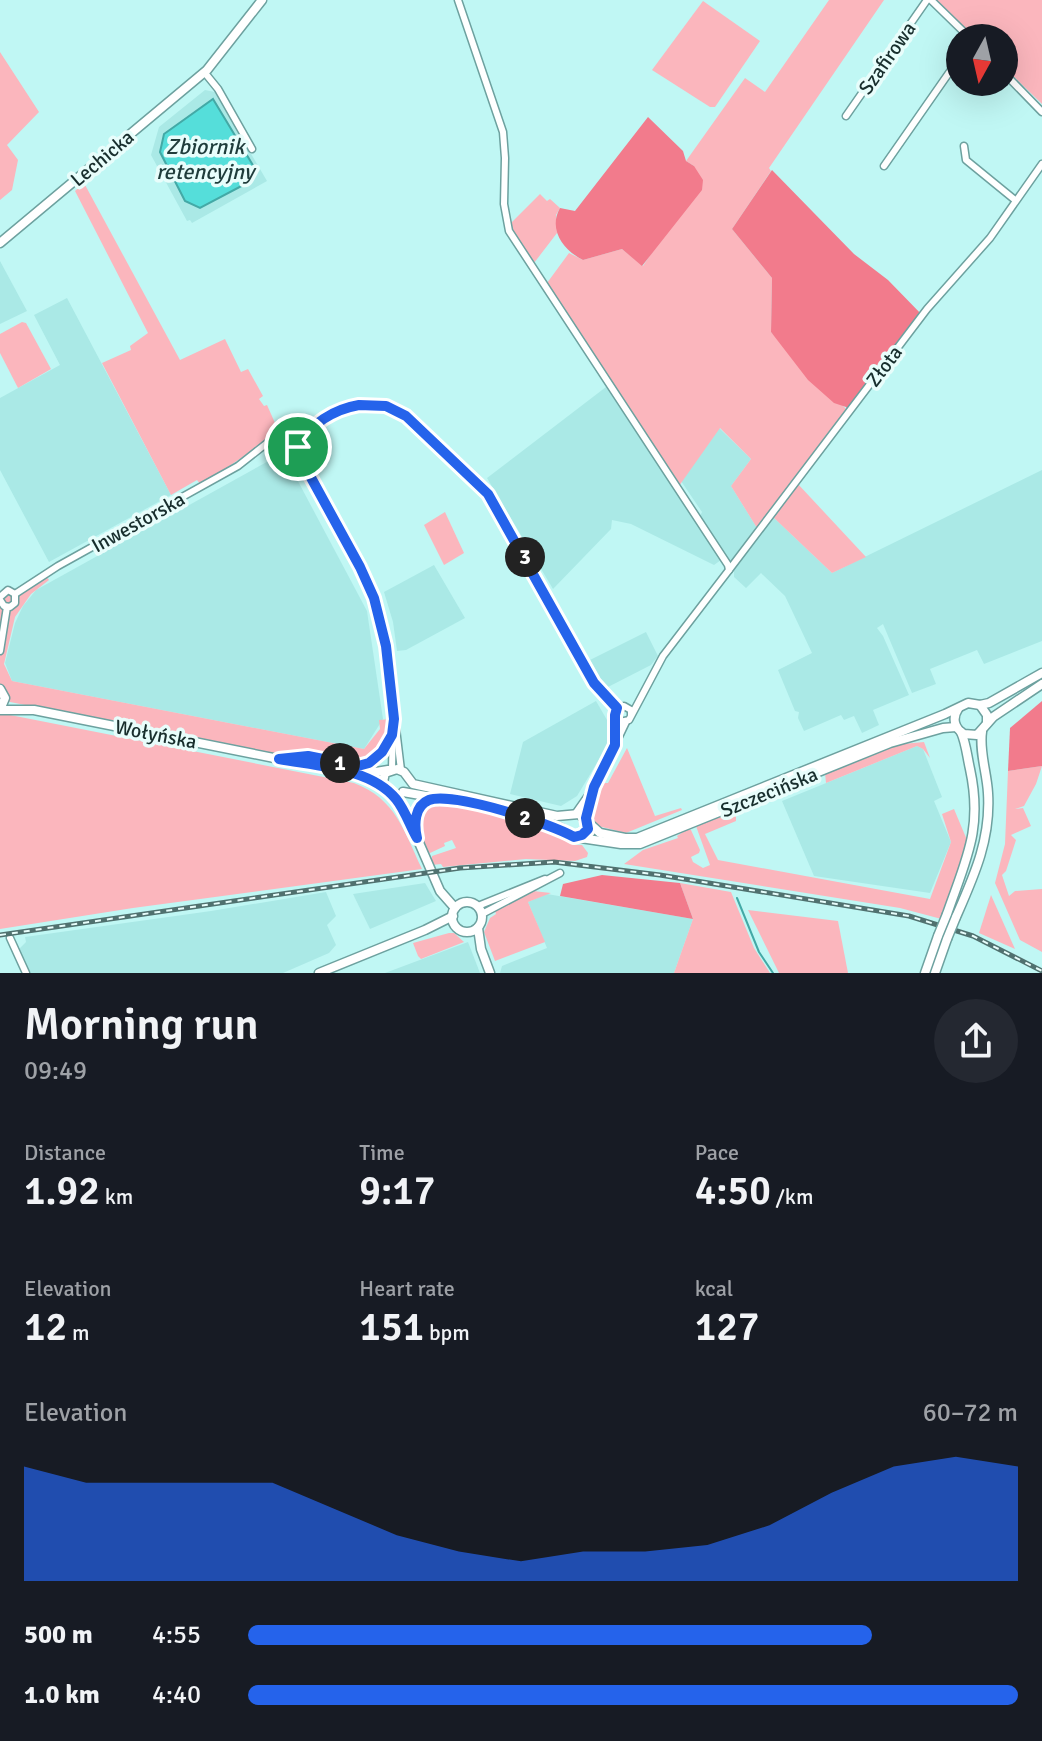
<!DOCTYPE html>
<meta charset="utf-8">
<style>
body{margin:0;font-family:Signika,sans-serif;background:#242831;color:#f1f3f6;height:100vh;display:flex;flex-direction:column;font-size:30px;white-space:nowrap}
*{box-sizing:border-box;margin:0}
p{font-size:26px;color:#9ea1a6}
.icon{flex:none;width:44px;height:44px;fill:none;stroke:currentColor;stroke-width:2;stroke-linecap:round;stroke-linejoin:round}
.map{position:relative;height:973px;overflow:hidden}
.drawer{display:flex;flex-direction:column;background:#171b24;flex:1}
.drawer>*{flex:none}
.needle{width:52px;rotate:188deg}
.controls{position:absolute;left:946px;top:24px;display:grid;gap:16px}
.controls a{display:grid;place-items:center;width:72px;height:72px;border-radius:50%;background:#171b24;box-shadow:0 8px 32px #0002;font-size:40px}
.pin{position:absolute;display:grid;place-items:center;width:68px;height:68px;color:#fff;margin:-34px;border:4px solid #fff;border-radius:50%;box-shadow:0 2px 8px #0007}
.km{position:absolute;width:40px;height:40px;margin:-20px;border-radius:50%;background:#222;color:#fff;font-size:22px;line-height:40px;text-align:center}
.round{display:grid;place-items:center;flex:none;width:84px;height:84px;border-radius:42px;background:#242831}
.summary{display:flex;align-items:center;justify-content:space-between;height:136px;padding:0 24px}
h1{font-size:44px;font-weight:600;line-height:60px}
.figures{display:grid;grid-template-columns:repeat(3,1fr);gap:12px;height:136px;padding:8px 24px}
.figures div{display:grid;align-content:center}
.figures b{font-size:40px;font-weight:600}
.figures small{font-size:22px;font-weight:400}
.figures p{font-size:22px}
.chart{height:224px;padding:16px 24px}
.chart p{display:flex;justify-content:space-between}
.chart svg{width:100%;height:144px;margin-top:8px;fill:#2563eb;opacity:.7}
ul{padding:0 24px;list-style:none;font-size:26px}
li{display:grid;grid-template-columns:128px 96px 1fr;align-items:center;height:60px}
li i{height:20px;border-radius:10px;background:#2563eb}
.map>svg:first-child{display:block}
.built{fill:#aae9e6}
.green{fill:#fbb6bd}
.forest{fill:#f27b8c}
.water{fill:#55deda;stroke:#43a9a6;stroke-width:2}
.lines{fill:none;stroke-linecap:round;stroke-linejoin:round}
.stream{stroke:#43a9a6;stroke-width:2}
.street-casing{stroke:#6da19f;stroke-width:9}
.secondary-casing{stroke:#6da19f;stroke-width:11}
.street{stroke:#fff;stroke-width:6}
.secondary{stroke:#fff;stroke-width:8}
.rail-casing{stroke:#50716f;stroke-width:5}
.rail{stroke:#e8fdfb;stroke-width:2;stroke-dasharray:6;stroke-linecap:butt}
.secondary-bridge-casing{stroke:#6da19f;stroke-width:11;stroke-linecap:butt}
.secondary-bridge{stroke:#fff;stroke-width:8}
.route-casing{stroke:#fff;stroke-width:16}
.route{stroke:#2563eb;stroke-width:10}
.labels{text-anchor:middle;stroke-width:7;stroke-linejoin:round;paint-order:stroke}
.street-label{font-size:20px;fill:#182e2d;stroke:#e8fdfb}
.water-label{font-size:22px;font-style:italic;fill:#1f3c3b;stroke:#e8fdfb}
</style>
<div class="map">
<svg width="1042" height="973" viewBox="0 0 1042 973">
<rect width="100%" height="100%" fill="#c0f7f4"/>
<g class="built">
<path d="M205,90L215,92L267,181L192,223L190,220L187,221L151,155L159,127Z"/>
<path d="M0,261L27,311L0,324Z"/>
<path d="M67,298L171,495L49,562L0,470V398L60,365L34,315Z"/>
<path d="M606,387L721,560L714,565L631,524L612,520L611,529L553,589L487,478Z"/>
<path d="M719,428L751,459L731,486L757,528L732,561H729L700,516L702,512L681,481Z"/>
<path d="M283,453L367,611L383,719L364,749L12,681L5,663L15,623L23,606L36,590Z"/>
<path d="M1042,470V641L984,664L977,650L930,669L936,684L912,693L883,624L877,628L883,636L909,695L873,710L879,725L862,733L854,716L844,720L841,715L804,731L798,718L799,712L795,711L778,670L812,653L785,596L761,573L746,588L734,577V570L773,517L832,573Z"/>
<path d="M434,565L465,618L406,650L397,651L393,622L384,592Z"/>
<path d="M646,632L658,656L651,665L606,688L590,660Z"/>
<path d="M596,701L607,720L609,743L577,796L561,806L510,794L523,742Z"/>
<path d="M917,746L923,749L942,797L934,801L951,842L930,893L814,876L782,801Z"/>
<path d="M425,883L436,901L370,929L353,894Z"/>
<path d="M326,892L336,916L327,925L336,945L329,953L283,973H30L19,949L26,942L25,937L211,911Z"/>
<path d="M547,894L693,919L674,973H500L502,966L547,948L528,902Z"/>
<path d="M468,942L480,973H385Z"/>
</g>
<g class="green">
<path d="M829,0H884L769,168L771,171L732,229L772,278L771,332L850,413L797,483L866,557L832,573L773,517L768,514L757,528L731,486L751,459L720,428L679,486L547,283L569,253L583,260L622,249L643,266L658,243L694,166L686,161L745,78L765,92Z"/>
<path d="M936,0H1042V104L1004,67V38H975Z"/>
<path d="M703,1L760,41L715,107H710L652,70Z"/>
<path d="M0,52L39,112L7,145L18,160L12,190L0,200Z"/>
<path d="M84,183L180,360L225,339L241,372L248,369L263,396L259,399L264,406L267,405L275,423L271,438L201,485L197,480L171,495L102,363L131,350L130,346L148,333L75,191Z"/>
<path d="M540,194L547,201L550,199L560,208L556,215L557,233L534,263L511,229L512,222Z"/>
<path d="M22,322L26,323L51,369L18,388L0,353V334Z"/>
<path d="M445,512L464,553L444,565L424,525Z"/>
<path d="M47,577L49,580L31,594L15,617L4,664L12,681L364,749L380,729L379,720L391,719L374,755L360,764L282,756L0,700V595L14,594Z"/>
<path d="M0,713L354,783C396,799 404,831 422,869L133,908L0,929Z"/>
<path d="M924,742L930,758L923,749L917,746L826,783L825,773L892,745Z"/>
<path d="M627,748L655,816L681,808L682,810L626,833L598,826L591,817L604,783H608Z"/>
<path d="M1042,766L1036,784L1024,806L1015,809L1023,808L1031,826L1011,835L1016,840L1006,871L1002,875L1009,896L1015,891L1042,889V952L1020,940L995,883L1005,844L1008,771Z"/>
<path d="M433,801L482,808L558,832L573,845H582L588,853L587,857L575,861L526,859L443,867L441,864L432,865V856L456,848L452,840L444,843L445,846L430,853L426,852L419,823L421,809Z"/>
<path d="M954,809L967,840L961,881L949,921L900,908L624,864L643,850L678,838L677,836L686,830H691L700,850L699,853L691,857L693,862L703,868L710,865L696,826L729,812L736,815V821L705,834L718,860L930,899L951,842L942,814Z"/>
<path d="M680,883L731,892L754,948L770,973H674L693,919Z"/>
<path d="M533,891L551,893L528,902L545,942L495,961L484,932L490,918L496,914L495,911Z"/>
<path d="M991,895L1015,949L979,933Z"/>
<path d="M748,910L838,921L848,973H779Z"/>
<path d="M449,933H454L464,942L421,959L418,956L413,943Z"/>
</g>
<g class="forest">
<path d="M648,117L683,151L686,161L694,166L703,180L702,190L642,266L622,249L583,260C563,250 548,229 560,208L575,211Z"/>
<path d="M772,170L854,254L888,280L924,317L850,413L846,407L834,403L808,380L771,332L772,278L732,229Z"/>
<path d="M1042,701V766L1008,771L1010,728Z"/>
<path d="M602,875L680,883L693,919L560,896L563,884Z"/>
</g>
<path class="water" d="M213,99L254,167L251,181L200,208L185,201L160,152L164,134Z"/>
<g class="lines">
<path class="stream" d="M737,898L759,952L773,973"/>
<g class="street-casing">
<g id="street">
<path d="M458,0L503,132L505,158L504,204L509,231L728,565L729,570L663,656L629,720L620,722L615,713L617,708L624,706L631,710V715"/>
<path d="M931,0L970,38"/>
<path d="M205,73L218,89L252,149"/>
<path d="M1004,73L1042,112"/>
<path d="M846,116L927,0"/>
<path d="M964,146L966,160L1015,200"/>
<path d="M884,166L960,57"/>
<circle cx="289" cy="438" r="13"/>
<path d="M298,429L350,407L359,405L386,406L406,416L488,494L594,683L617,708"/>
<path d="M290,451L303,463L317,487L374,598L386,646L401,770"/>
<path d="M729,570L927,309L990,238L1042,164"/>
<path d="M15,594L58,566L238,466L276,436"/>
<path d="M0,597L8,590L15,594V603L10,607L4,606L0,600"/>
<path d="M0,651L7,607"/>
<path d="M616,718L615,745L626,722"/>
<path d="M358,766C376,762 383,750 392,735"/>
<path d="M392,769L393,727"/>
<path d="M575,814L594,787L615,745"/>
<path d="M586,818L593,791"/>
<path d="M478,906L545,879"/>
<path d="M482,914L560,873"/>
<path d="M10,938L26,973"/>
</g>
</g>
<g class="secondary-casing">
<g id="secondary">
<path d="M0,243L207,70L262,0"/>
<path d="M0,689L5,698L0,710H34L354,774L378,783L395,798L417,838L440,891L455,908"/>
<path d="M980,705L989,703L1042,673"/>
<path d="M958,709C952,718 954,728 964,734L977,735L993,717L1042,684"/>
<path d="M288,758L308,756L376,772L388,770"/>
<path d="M382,786L385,773L397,769L404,772L413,784L557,816L579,814L600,833L625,838H637L945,714L968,703L980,705L987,715V723"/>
<path d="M403,792L489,807L561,828L574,837L621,844H640L890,743L943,728L956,727"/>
<path d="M415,831C416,815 418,803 435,798"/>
<circle cx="467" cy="917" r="15"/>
<path d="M947,914C966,859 983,829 970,769C967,756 966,743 961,732"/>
<path d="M956,917C974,876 991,839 988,793C987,773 979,751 982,732"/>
<path d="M478,928L481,949L490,973"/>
<path d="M319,973L425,930L453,916"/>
<path d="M925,973L938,936"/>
<path d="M935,973L947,939"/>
</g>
</g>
<use href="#street" class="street"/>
<use href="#secondary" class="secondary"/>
<g class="rail-casing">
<path id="rail" d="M0,935L460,868L554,862L660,875L909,916L973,936L1042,971"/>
</g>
<use href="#rail" class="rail"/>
<g class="secondary-bridge-casing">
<g id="secondary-bridge">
<path d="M938,936L947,914"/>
<path d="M947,939L956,917"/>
</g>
</g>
<use href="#secondary-bridge" class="secondary-bridge"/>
</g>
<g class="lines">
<g class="route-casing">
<path id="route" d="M359,405L386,406L406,416L488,494L594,683L617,708L615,715V745L594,787L586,818L588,829L582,835L574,837C552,824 452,791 429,800C414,806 414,825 417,838C410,826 405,810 396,799C371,768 317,766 279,759L308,756L358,766L369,763L382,752L392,735L394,719L386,646L374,598L360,567L303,463L298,447C309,424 335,409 359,405Z"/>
</g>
<use href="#route" class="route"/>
</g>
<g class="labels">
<g class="street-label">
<text transform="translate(887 58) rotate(-55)" y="7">Szafirowa</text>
<text transform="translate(102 158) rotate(-40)" y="7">Lechicka</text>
<text transform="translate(884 366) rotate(-53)" y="7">Złota</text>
<text transform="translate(138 522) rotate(-29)" y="7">Inwestorska</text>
<text transform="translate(156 734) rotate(11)" y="7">Wołyńska</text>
<text transform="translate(769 792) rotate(-22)" y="7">Szczecińska</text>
</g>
<g class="water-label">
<text x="205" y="154">Zbiornik<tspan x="205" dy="25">retencyjny</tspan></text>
</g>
</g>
</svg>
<div class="controls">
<a><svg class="needle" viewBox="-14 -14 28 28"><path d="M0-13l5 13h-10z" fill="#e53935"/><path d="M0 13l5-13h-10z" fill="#9ea1a6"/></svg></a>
</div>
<div class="pin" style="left:298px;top:447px;background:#1e9e55"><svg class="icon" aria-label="arrive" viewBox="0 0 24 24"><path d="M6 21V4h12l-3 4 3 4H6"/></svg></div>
<b class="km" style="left:340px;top:763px">1</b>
<b class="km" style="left:525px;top:818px">2</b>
<b class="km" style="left:525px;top:557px">3</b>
</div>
<section class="drawer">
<div class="summary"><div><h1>Morning run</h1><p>09:49</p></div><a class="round"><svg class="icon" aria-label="share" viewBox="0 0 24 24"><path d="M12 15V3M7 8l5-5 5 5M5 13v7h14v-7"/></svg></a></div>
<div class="figures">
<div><p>Distance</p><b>1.92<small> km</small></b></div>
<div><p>Time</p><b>9:17</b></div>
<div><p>Pace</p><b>4:50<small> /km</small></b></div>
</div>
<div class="figures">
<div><p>Elevation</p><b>12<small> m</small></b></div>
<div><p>Heart rate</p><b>151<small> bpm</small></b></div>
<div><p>kcal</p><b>127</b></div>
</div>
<div class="chart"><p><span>Elevation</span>60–72 m</p>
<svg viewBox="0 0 160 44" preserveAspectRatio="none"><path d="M0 44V9L10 14L20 14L30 14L40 14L50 22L60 30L70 35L80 38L90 35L100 35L110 33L120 27L130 17L140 9L150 6L160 9V44z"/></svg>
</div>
<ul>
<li><b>500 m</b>4:55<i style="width:81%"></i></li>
<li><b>1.0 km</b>4:40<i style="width:100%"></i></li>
</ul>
</section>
